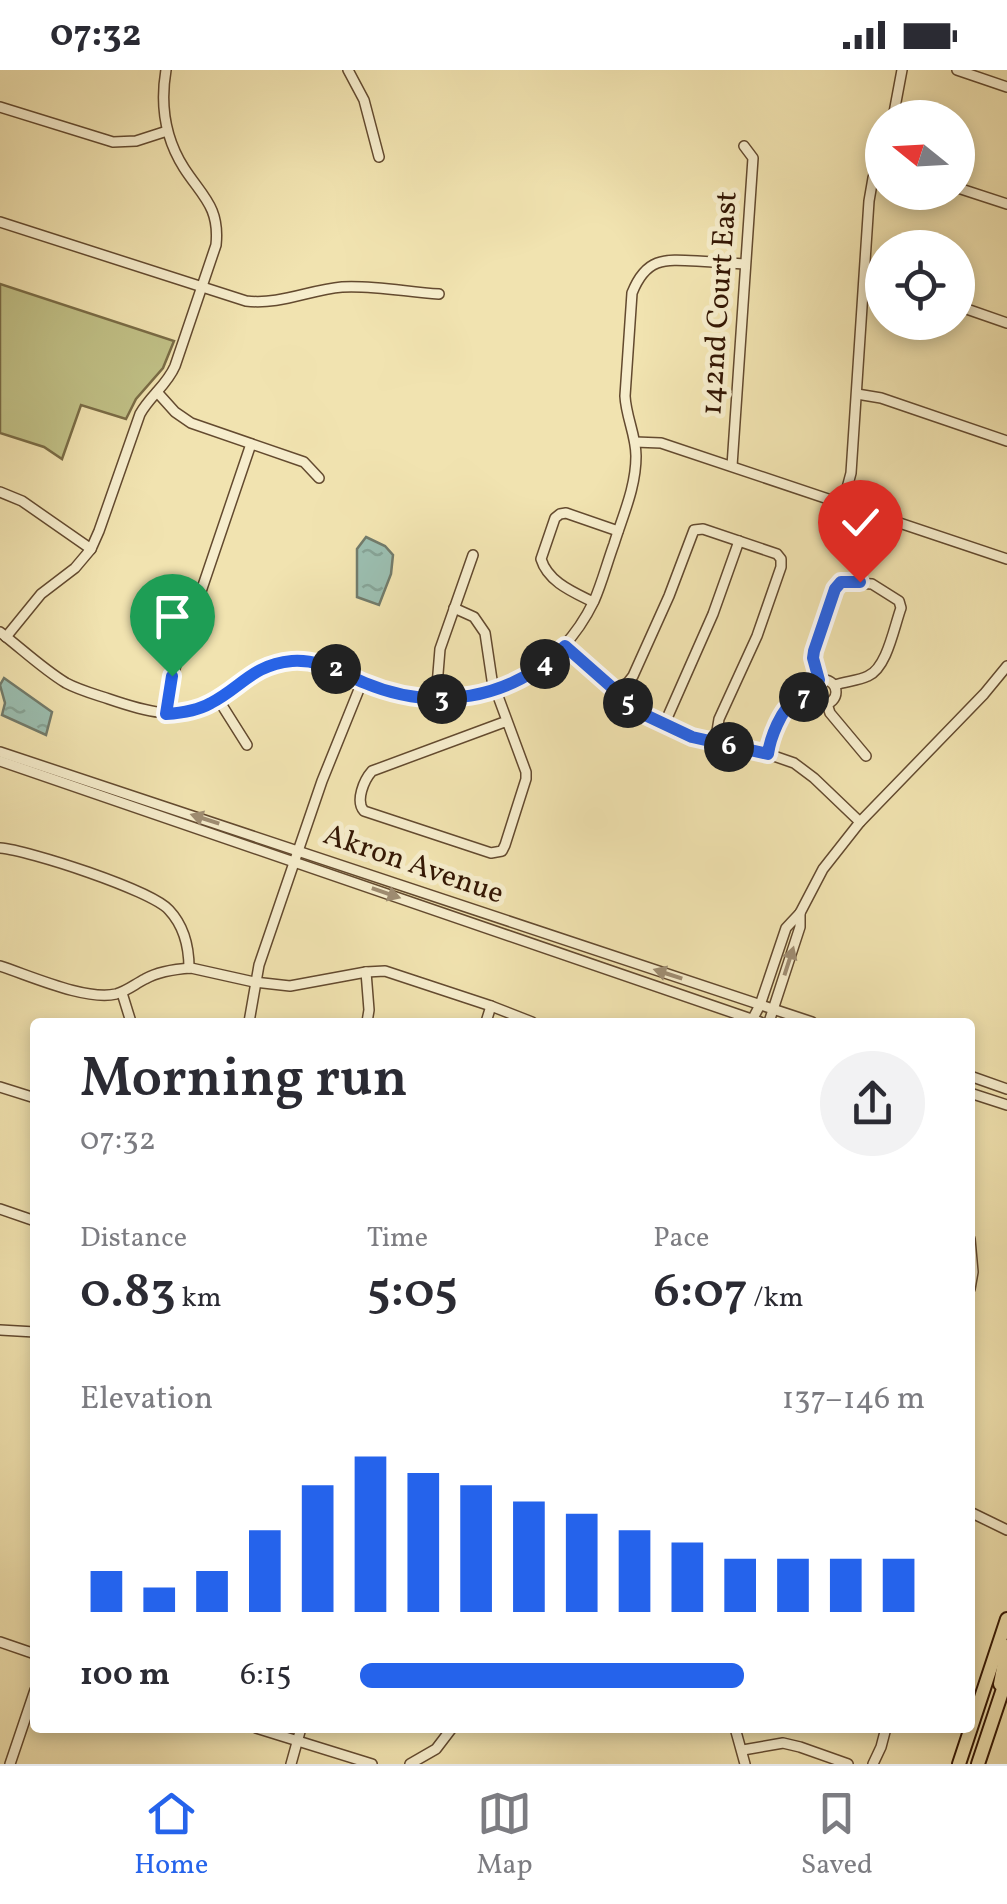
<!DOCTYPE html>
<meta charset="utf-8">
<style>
body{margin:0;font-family:Vollkorn,serif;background:#f2f2f3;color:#2b2b33;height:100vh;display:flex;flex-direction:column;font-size:38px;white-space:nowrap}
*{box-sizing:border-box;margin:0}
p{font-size:32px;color:#7c7c81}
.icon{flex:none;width:55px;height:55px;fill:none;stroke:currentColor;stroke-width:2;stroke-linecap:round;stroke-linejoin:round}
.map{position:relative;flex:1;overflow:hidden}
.sheet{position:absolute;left:30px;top:948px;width:945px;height:715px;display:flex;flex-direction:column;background:#fff;border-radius:10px;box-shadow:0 5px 15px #0003}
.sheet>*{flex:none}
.needle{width:65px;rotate:288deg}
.tools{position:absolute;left:865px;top:30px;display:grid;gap:20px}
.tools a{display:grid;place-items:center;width:110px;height:110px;border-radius:50%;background:#fff;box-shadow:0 5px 15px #0003;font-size:50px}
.pin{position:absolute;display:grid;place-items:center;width:85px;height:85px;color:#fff;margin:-102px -42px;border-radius:50% 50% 50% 0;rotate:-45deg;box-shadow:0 0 10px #0007}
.pin .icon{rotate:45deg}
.km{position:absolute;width:50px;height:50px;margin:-25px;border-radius:50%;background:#222;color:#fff;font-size:28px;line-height:50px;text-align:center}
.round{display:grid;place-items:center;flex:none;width:105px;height:105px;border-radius:52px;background:#f2f2f3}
.head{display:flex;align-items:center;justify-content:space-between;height:170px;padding:0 50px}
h1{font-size:55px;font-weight:600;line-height:75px}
.metrics{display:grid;grid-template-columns:repeat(3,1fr);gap:15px;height:170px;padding:10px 50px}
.metrics div{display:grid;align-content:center}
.metrics b{font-size:50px;font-weight:600}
.metrics small{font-size:28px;font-weight:400}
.metrics p{font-size:28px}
.chart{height:280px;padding:20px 50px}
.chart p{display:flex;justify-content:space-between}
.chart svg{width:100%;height:180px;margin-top:10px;stroke:#2563eb;stroke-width:6}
ul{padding:0 50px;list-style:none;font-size:32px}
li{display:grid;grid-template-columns:160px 120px 1fr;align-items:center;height:75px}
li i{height:25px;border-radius:12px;background:#2563eb}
.status{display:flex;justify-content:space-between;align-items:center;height:70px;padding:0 50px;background:#fff;direction:ltr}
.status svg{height:28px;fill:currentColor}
.menu{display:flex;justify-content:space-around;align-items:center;height:140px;border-top:2px solid #e1e1e2;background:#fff;font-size:28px;color:#7c7c81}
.menu a{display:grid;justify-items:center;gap:5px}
.menu .active{color:#2563eb}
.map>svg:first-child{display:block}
.green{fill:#c1c187;stroke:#7a6c46;stroke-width:2.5}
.water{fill:url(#water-ripples);stroke:#727b6b;stroke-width:2.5}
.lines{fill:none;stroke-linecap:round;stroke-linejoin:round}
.minor-casing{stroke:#634a2f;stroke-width:12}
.highway-casing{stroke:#341704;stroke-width:16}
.minor{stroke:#f6edcc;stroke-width:9}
.highway{stroke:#f1e3b0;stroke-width:12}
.oneway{fill:#9f8d72}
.route-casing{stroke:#fff;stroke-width:20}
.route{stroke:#2563eb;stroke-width:12}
.labels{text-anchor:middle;stroke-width:10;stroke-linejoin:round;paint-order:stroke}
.street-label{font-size:30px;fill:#341704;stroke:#f6edcc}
</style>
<div class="status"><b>07:32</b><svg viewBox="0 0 49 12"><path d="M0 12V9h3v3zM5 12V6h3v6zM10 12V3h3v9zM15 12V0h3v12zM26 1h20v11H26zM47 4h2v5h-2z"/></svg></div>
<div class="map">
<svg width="1007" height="1694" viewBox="0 0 1007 1694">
<defs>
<pattern id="water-ripples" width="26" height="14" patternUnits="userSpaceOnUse" patternTransform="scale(2.5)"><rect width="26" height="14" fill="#9bbeb0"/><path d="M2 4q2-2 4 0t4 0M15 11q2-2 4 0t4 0" fill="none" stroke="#86a396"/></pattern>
</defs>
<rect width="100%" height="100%" fill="#f1e3b0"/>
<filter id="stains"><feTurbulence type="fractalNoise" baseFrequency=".002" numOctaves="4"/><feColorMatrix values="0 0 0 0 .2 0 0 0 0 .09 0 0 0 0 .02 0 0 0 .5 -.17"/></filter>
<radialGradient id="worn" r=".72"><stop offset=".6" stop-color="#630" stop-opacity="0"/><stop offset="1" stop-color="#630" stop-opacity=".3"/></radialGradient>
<path class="green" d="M0,214L174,271L163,298L136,329L126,349L81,335L62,389L44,377L0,363Z"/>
<g class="water">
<path d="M366,467L385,476L393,485L391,504L379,535L357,527V479Z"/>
<path d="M4,608L52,642L46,665L2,645L5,633L0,615Z"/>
</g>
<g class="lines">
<g class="minor-casing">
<g id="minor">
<path d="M348,0L364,30L379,87"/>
<path d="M957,0L1007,17"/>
<path d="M0,37L113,72L136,71L167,61"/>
<path d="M893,48L902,0"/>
<path d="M958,118L1007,134"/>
<path d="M0,152L246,231C280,235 309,220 342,217C373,215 407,222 439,224"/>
<path d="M865,209L882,211"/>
<path d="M958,236L1007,253"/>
<path d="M157,322L175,342L191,353L304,392L319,408"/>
<path d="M857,324L881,328L1007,371"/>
<path d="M635,372L661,373L1007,489"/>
<path d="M732,396L753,88L744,76"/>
<path d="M0,422L22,431L91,479"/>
<path d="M843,433L851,403L869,131L873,108L882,78"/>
<path d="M593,532C573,522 548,512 541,489L555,448L560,444L566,443L618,461"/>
<path d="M454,538L474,547L485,563L492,610L526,702V709L505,775L502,781L491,783L364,741C355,731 364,710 372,701L507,651"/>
<path d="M0,562C22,579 43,599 66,613C79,620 94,624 109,629C144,641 176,651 211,633C245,616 253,591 298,591C339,591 372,623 413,627C492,636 559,603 594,531C602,513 607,493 614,474C623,445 636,417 636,386C636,365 626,347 625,326L632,223C646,188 663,189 697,191C713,192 729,193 745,194"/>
<path d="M6,567L41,524L75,498L91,479L99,461L140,344C150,326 167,315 175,296L216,175C220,137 202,126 184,98C165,68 160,35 166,0"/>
<path d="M565,576L628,633L641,643L692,667L768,684L794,693L814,708L860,752"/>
<circle cx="824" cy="622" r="12"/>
<path d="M819,610L813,588L814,581L835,519L841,512L872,514L899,531L901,538C894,557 887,598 868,606C858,611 846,611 835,615"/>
<path d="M618,625L633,606L669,526L694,460L703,459L777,484L781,489V497L757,566L719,649L715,673"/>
<path d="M436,628L440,579L473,485"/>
<path d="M218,629L247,675"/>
<path d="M827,634L830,643L866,686"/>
<path d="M166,644L172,607L251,374"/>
<path d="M664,655L713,544L739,471"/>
<path d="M0,682L812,952"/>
<path d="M768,684C770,670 778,647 788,636C795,629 804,627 812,625"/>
<path d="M0,691L760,952"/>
<path d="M0,778C28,780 151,820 169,840C184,856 189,877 189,898"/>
<path d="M0,896C31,906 86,931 116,924C127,921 135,914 145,909C159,901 176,899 191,898L254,912L290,916L366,902L385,901L491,936L532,952"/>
<path d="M366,902L369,940L367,952"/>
<path d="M122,923L131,952"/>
<path d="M249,952L259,895L322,711L362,612"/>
<path d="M486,952L491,936"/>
<path d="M751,952L760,935L786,858L800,843L823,799L860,752L984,624L1007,596"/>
<path d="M769,952L800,857V843"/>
<path d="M970,1006L1007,1019"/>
<path d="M0,1017L35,1028"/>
<path d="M970,1023L1007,1035"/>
<path d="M0,1139L35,1151"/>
<path d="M970,1169L973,1202L970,1219"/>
<path d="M0,1260L35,1262"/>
<path d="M970,1442L1007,1460"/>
<path d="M0,1572L35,1584"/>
<path d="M256,1658L372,1694"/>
<path d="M735,1658L745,1694"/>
<path d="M743,1680L783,1673L800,1677L848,1694"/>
<path d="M10,1694L35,1620"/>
<path d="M291,1694L301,1658"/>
<path d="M410,1694L436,1679L452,1658"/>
<path d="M873,1694L881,1677L886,1658"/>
</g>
</g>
<g class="highway-casing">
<g id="highway">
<path d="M1000,1614L1007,1576"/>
<path d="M959,1694L1007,1549"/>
<path d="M978,1694L1007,1607"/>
</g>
</g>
<use href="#minor" class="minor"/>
<use href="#highway" class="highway"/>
</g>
<defs><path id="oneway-solid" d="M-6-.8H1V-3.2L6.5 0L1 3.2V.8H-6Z" transform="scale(2.5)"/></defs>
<g class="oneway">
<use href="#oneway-solid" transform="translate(205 749) rotate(-162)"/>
<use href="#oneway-solid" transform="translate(386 823) rotate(19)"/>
<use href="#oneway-solid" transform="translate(789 891) rotate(-72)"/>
<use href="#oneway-solid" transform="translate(668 904) rotate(-162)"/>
</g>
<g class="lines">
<g class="route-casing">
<path id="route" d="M172,606L166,644C182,643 197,641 211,633C242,617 252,595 292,591C320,589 340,603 365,613C434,642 511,630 565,576L641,643L692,667L768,684C770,669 781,638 796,630C799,629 809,626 812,625L813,616L819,610L813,588L814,581L835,519L841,512H860"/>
</g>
<use href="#route" class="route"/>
</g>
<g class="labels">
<g class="street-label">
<text transform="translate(718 233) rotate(-86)" y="10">142nd Court East</text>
<text transform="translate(414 793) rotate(19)" y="10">Akron Avenue</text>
</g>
</g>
<rect width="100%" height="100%" filter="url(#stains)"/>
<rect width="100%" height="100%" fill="url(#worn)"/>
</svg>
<div class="tools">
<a><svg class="needle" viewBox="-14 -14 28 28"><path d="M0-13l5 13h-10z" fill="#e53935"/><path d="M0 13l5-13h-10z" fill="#7c7c81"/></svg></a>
<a><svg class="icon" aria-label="locate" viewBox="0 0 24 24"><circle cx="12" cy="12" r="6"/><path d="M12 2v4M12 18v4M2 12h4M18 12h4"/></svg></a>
</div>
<div class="pin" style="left:172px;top:606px;background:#1e9e55"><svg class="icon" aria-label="arrive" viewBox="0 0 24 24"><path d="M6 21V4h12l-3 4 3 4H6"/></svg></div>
<div class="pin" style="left:860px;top:512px;background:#d93025"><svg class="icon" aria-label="check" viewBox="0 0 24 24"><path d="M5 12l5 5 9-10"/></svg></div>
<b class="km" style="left:336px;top:599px">2</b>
<b class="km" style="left:442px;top:629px">3</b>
<b class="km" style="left:545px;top:594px">4</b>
<b class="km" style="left:628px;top:633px">5</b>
<b class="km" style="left:729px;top:677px">6</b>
<b class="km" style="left:804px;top:627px">7</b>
<section class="sheet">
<div class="head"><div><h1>Morning run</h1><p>07:32</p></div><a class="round"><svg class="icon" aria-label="share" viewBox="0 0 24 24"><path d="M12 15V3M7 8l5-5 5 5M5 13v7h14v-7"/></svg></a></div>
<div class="metrics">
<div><p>Distance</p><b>0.83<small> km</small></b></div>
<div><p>Time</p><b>5:05</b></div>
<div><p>Pace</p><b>6:07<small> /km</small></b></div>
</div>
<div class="chart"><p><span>Elevation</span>137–146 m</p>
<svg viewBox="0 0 160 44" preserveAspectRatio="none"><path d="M5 44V34M15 44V38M25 44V34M35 44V24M45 44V13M55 44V6M65 44V10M75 44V13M85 44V17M95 44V20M105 44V24M115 44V27M125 44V31M135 44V31M145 44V31M155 44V31"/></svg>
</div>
<ul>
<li><b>100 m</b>6:15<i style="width:68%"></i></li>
</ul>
</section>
</div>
<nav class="menu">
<a class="active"><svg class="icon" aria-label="home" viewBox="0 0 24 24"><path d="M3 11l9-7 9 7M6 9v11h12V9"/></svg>Home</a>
<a><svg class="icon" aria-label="map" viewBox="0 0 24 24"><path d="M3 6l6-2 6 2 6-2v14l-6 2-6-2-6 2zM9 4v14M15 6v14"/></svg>Map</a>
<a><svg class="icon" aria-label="saved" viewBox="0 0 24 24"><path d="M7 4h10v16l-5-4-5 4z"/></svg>Saved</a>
</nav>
